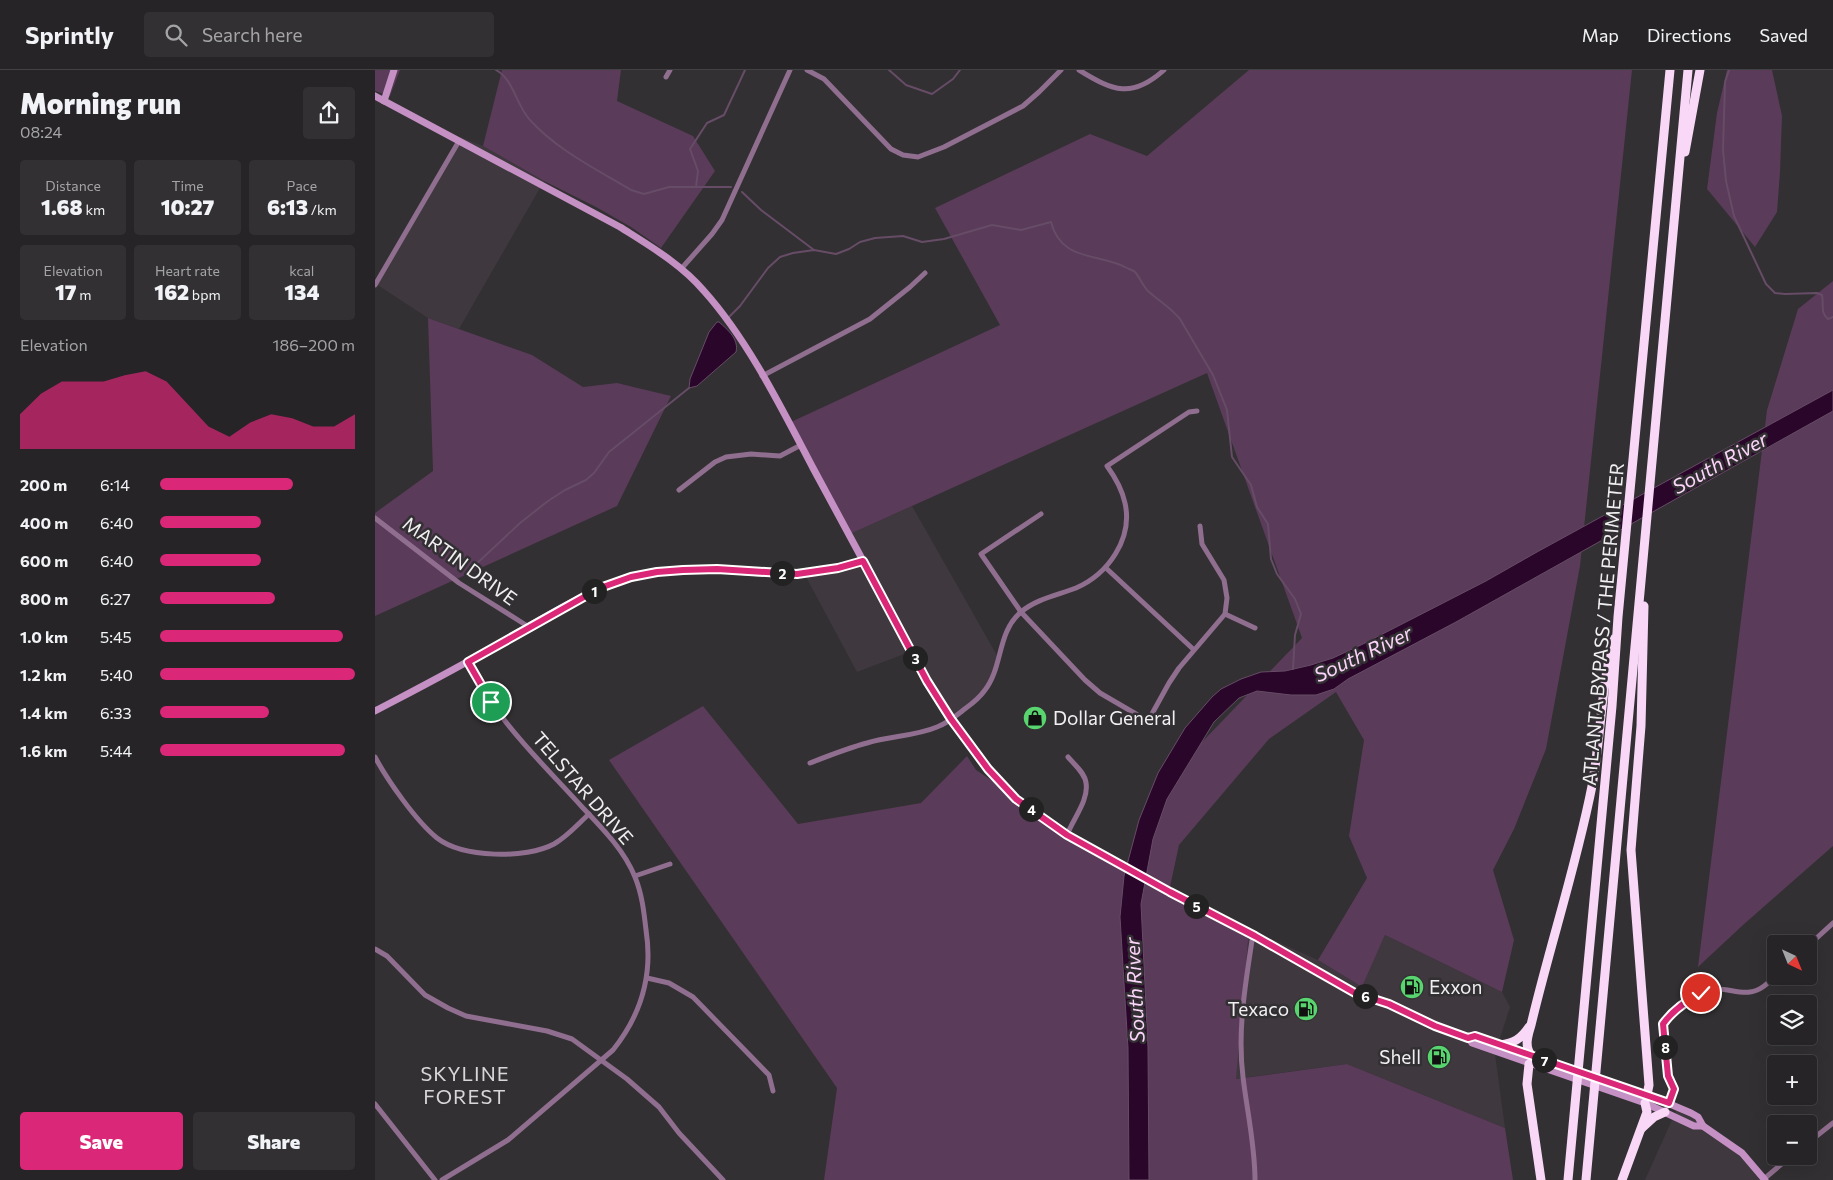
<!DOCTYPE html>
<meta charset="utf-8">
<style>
body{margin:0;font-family:Commissioner,sans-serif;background:#323032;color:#f1f3f6;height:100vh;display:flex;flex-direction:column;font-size:19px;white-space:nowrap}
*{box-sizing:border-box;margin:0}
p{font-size:16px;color:#a4a4a7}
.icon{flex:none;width:28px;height:28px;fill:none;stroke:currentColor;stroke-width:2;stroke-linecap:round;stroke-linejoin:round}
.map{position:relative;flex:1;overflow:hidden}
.drawer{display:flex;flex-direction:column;background:#262426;width:375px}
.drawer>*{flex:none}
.needle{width:32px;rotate:137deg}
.controls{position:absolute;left:1392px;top:865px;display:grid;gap:10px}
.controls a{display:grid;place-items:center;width:50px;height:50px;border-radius:5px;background:#262426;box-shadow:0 5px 20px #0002,0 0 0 1px #424143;font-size:25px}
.pin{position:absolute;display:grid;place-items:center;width:42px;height:42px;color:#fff;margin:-21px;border:2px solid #fff;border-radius:50%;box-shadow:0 1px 5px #0007}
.km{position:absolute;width:25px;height:25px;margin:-12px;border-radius:50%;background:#222;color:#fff;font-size:14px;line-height:25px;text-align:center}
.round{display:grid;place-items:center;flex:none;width:52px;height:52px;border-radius:5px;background:#323032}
.summary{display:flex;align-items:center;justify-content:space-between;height:85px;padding:0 20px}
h1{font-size:28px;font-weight:800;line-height:38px}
.stats{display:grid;grid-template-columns:repeat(3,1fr);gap:8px;height:85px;padding:5px 20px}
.stats div{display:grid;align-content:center;border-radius:5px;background:#323032;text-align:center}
.stats b{font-size:21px;font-weight:800}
.stats small{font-size:14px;font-weight:400}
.stats p{font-size:14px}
.chart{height:140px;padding:10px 20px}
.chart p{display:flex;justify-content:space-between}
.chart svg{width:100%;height:90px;margin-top:5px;fill:#db2777;opacity:.7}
.button{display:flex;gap:10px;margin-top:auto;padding:10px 20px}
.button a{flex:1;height:58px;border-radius:5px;background:#db2777;color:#fff;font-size:20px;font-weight:800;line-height:58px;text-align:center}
.button a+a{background:#323032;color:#f1f3f6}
ul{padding:0 20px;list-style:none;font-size:16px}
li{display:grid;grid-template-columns:80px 60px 1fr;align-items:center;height:38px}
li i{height:12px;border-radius:6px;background:#db2777}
header{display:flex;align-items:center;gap:30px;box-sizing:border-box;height:70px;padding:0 25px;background:#262426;border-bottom:1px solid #424143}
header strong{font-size:24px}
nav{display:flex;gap:28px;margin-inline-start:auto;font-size:18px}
.search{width:350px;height:45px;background:#323032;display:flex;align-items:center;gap:12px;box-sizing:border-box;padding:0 18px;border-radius:5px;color:#a4a4a7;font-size:19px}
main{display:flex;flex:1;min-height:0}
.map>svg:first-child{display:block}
.built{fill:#3f383e}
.green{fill:#5a3b59}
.water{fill:#2a062b;stroke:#664c66}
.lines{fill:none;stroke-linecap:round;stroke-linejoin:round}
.stream{stroke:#664c66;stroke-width:2}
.street{stroke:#906e8f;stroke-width:5}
.secondary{stroke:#c590c4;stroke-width:7}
.highway{stroke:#f8d7f7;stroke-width:9}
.route-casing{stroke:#fff;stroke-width:10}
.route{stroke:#db2777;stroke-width:6}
.labels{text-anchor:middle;stroke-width:5;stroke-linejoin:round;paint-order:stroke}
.street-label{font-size:19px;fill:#f1eff1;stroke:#323032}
.poi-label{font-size:19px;fill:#f1eff1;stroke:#323032;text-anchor:start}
.water-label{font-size:20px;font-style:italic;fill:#fcd5fb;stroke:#323032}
.neighbourhood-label{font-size:20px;letter-spacing:1px;fill:#d9d6d9;stroke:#323032}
</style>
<header>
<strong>Sprintly</strong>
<div class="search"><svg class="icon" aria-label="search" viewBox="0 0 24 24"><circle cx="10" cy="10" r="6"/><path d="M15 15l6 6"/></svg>Search here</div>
<nav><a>Map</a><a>Directions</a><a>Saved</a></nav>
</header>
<main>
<section class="drawer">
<div class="summary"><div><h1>Morning run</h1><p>08:24</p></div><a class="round"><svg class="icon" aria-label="share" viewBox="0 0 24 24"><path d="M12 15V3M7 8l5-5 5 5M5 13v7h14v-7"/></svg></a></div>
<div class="stats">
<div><p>Distance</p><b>1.68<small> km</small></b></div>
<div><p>Time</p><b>10:27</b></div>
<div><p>Pace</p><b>6:13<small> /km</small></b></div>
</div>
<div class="stats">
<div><p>Elevation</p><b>17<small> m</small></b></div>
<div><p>Heart rate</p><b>162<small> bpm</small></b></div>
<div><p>kcal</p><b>134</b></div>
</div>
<div class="chart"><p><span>Elevation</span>186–200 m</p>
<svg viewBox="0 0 160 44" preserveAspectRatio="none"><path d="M0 44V27L10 17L20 11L30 11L40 11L50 8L60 6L70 11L80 22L90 33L100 38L110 31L120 27L130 29L140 33L150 33L160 27V44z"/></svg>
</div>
<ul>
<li><b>200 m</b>6:14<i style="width:68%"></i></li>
<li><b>400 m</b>6:40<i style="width:52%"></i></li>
<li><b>600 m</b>6:40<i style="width:52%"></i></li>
<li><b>800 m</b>6:27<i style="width:59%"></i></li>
<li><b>1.0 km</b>5:45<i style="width:94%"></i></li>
<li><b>1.2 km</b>5:40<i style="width:100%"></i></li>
<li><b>1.4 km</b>6:33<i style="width:56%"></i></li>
<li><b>1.6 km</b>5:44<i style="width:95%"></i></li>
</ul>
<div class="button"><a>Save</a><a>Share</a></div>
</section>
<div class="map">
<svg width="1458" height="1110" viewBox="0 0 1458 1110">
<rect width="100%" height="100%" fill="#323032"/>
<g class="built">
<path d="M85,67L108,76L169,111L84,259L53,248L1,214Z"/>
<path d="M537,436L624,589L612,620L578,649L537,581L482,602L430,505L488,489L475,464Z"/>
<path d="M874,859L943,890L987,917L1010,865L1127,922L1135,937L1120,984L1130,1058L972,994L860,1009Z"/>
<path d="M1301,1041H1316L1390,1110H1270Z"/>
</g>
<g class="green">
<path d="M0,0H25L15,26L0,21Z"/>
<path d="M127,0H246L242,31L318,66L340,101L286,178L256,157L221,137L169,111L108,76Z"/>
<path d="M874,0H1257L1205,496L1171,679L1139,759L1118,800L1139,870L1127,922L1010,865L987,917L943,890L992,808L974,766L989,670L961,622L894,669L804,775L795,817L874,859L861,1009L972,994L1130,1058L1138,1110H449L462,1018L234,690L328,636L423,754L546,733L592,686L601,700L751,800L780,721L927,568L832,303L475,464L416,352L625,255L560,138L715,64L772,86Z"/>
<path d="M1352,0H1397L1407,46L1405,102L1402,142L1380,177L1332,119L1342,43Z"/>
<path d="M1458,211V776L1368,855L1323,897L1392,340L1423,239Z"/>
<path d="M53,248L157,285L208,317L242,313L296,326L242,436L0,546V443L58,401Z"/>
</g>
<g class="water">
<path d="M342,252H344C353,260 364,269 361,282L322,316L314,318L315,309L334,262Z"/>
<path d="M1458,320V341L1081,552L973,609L959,619L941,625H916L882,621L864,628L839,652L792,729L778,769L766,834L773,977L774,1110H754L753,978L745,847L749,806L764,750L783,703L810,658L837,627L846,619L866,609L886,602L910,601L936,595L958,588L988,574L1111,511L1162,482Z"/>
</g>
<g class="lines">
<g class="stream">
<path d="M121,0C139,10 141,35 155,50C182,80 221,99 256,120L269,124L294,117H356"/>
<path d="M514,0L531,15L557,24L578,9L585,0"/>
<path d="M1354,0L1350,12L1348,80L1351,111L1359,146L1391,214L1400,223L1410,224L1442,223L1447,225C1449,234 1445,243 1453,249L1458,247"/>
<path d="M321,117L323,101L315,79L332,53L349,45L370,0"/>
<path d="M367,122L386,140L439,180"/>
<path d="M354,247L365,236L393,198L405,187L418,183L439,180L461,184L474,179L485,172L500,168L528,166L547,172L569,169L617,155L646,160L676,152C686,191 721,183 750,197C753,199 758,200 760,202C765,208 768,216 773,221C784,231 796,238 805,249L838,305L852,340L857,387L876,415L882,437L893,454L896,489L902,504L920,529L926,544L920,565L918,599"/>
<path d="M97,498L145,453L173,431L190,420L211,410L219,403L234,382L314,318"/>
</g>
<g class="street">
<path d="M432,0L449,9L516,79L528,85L543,87L569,77L648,36L664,22L686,0"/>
<path d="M704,0C738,21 757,29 789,0"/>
<path d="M291,7L295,0"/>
<path d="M306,199L337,164L347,150L415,0"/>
<path d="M0,215L84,71"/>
<path d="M387,306L495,249L535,217L550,203"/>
<path d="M304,420L340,392L351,387L376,384L405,386L426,375"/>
<path d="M666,444L606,484L646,542L710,610L725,623L773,651L794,613L804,598L850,544L852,528L849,510L827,474L825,456"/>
<path d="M0,448L84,513L154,557"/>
<path d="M731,498L818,579"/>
<path d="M850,544L880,558"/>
<path d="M0,687C13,711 41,751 62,768C88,788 151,789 179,774C193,766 203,754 214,744"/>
<path d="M435,693C453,686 473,678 492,673C515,666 541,666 562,657C573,653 582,645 591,638C598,633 605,627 610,620C628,597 622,562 646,542C661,529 683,525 701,518C733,504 758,469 750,433C747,419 740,407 732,396L814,342L822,341"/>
<path d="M692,765C698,749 714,730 711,713C710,703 699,694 693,687"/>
<path d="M260,806L295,794"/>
<path d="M878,864C871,911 862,959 868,1007C872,1041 880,1075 880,1110"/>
<path d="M1434,875L1458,853"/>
<path d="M0,879L12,886L50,925L73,938L91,946L172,961L197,969L252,1009L284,1037L304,1063L348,1110"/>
<path d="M272,908L294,913L318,927L394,1005L398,1021"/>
<path d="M0,1034L60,1110"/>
<path d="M1293,1036L1299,1019L1293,1006L1288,961C1289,940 1320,921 1340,919C1352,918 1364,924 1375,922C1386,921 1394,912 1401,905"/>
<path d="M1434,1072L1458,1053"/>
<path d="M1389,1109L1416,1086"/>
<path d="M67,1110L133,1070L238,980C266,945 278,904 271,860C269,842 267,824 260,807C249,780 228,759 208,738C181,708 151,679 127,647C113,630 103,611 93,592"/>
</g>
<g class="secondary">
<path d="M0,26L245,157C275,176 306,194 329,221C373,270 407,339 438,398C476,469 514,540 553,611L576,649L613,699L641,729L692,765L795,823L878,864L980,923L1014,934L1060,956L1093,967L1097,973L1270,1033L1319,1056H1328"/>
<path d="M9,31L19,0"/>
<path d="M0,641C40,620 81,599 120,576C171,547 222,512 281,502C327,494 374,505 421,504C443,503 466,497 488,491"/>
<path d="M1093,967L1100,966L1283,1029L1316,1043L1323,1047L1328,1056L1367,1083L1390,1110"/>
</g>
<g class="highway">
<path d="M1310,82L1325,0"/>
<path d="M1269,536L1266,656L1256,780L1274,1015L1272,1025"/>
<path d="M1125,975C1139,973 1146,969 1154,957"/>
<path d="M1156,985C1149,976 1153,965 1156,955C1175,875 1201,797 1217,716C1226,667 1226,617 1238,569"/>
<path d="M1154,994L1152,1014L1166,1110"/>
<path d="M1267,1058L1279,1047L1290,1042"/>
<path d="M1193,1110L1237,636L1243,547L1295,0"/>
<path d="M1211,1110L1313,0"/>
<path d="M1247,1110L1272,1042L1270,1033"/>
</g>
</g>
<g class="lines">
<g class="route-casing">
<path id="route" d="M116,632L93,592L225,518L256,507L282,502L308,500L342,499L422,504L463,498L488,491L552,611L576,649L613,699L641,729L692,765L795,822L880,866L980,923L1014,934L1060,956L1093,968L1100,966L1294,1033L1299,1019L1293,1006L1288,954C1298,940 1311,931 1326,923"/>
</g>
<use href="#route" class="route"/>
</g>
<defs>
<g id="shop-disc" transform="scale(1.25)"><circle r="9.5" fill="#59d56f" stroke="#323032"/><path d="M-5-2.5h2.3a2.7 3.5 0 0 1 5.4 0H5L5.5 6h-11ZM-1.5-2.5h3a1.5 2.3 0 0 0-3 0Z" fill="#111"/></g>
<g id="fuel-disc" transform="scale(1.25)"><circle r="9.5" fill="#59d56f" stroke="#323032"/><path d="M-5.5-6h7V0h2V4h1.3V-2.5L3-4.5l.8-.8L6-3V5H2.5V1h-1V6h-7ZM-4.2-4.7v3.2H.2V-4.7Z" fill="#111"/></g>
</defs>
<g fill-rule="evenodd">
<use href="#shop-disc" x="660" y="648"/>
<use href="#fuel-disc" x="1037" y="917"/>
<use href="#fuel-disc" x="931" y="939"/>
<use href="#fuel-disc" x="1064" y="987"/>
</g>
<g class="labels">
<g class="street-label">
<text transform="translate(85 491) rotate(36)" y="7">MARTIN DRIVE</text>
<text transform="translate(1228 554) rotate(-85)" y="7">ATLANTA BYPASS / THE PERIMETER</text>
<text transform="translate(208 718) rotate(49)" y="7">TELSTAR DRIVE</text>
</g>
<g class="poi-label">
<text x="678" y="655">Dollar General</text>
<text x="1054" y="924">Exxon</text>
<text x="914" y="946" text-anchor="end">Texaco</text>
<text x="1046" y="994" text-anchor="end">Shell</text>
</g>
<g class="water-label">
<text transform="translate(1345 393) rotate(-29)" y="7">South River</text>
<text transform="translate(988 584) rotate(-25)" y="7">South River</text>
<text transform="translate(760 920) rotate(-93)" y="7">South River</text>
</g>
<g class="neighbourhood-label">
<text x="90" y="1011">SKYLINE<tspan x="90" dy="23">FOREST</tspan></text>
</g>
</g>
</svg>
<div class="controls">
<a><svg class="needle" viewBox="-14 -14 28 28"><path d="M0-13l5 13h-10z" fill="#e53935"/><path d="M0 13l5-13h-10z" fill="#a4a4a7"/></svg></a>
<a><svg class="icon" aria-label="layers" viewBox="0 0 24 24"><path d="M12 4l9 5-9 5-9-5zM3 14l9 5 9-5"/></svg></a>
<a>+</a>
<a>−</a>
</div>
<div class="pin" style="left:116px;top:632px;background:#1e9e55"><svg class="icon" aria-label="arrive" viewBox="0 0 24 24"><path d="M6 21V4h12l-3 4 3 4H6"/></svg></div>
<div class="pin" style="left:1326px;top:923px;background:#d93025"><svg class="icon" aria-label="check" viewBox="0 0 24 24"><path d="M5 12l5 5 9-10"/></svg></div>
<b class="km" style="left:219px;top:521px">1</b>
<b class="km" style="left:407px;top:503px">2</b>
<b class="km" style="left:540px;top:588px">3</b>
<b class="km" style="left:656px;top:739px">4</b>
<b class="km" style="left:821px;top:836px">5</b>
<b class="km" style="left:990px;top:926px">6</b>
<b class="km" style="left:1169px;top:990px">7</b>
<b class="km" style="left:1290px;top:977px">8</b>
</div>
</main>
